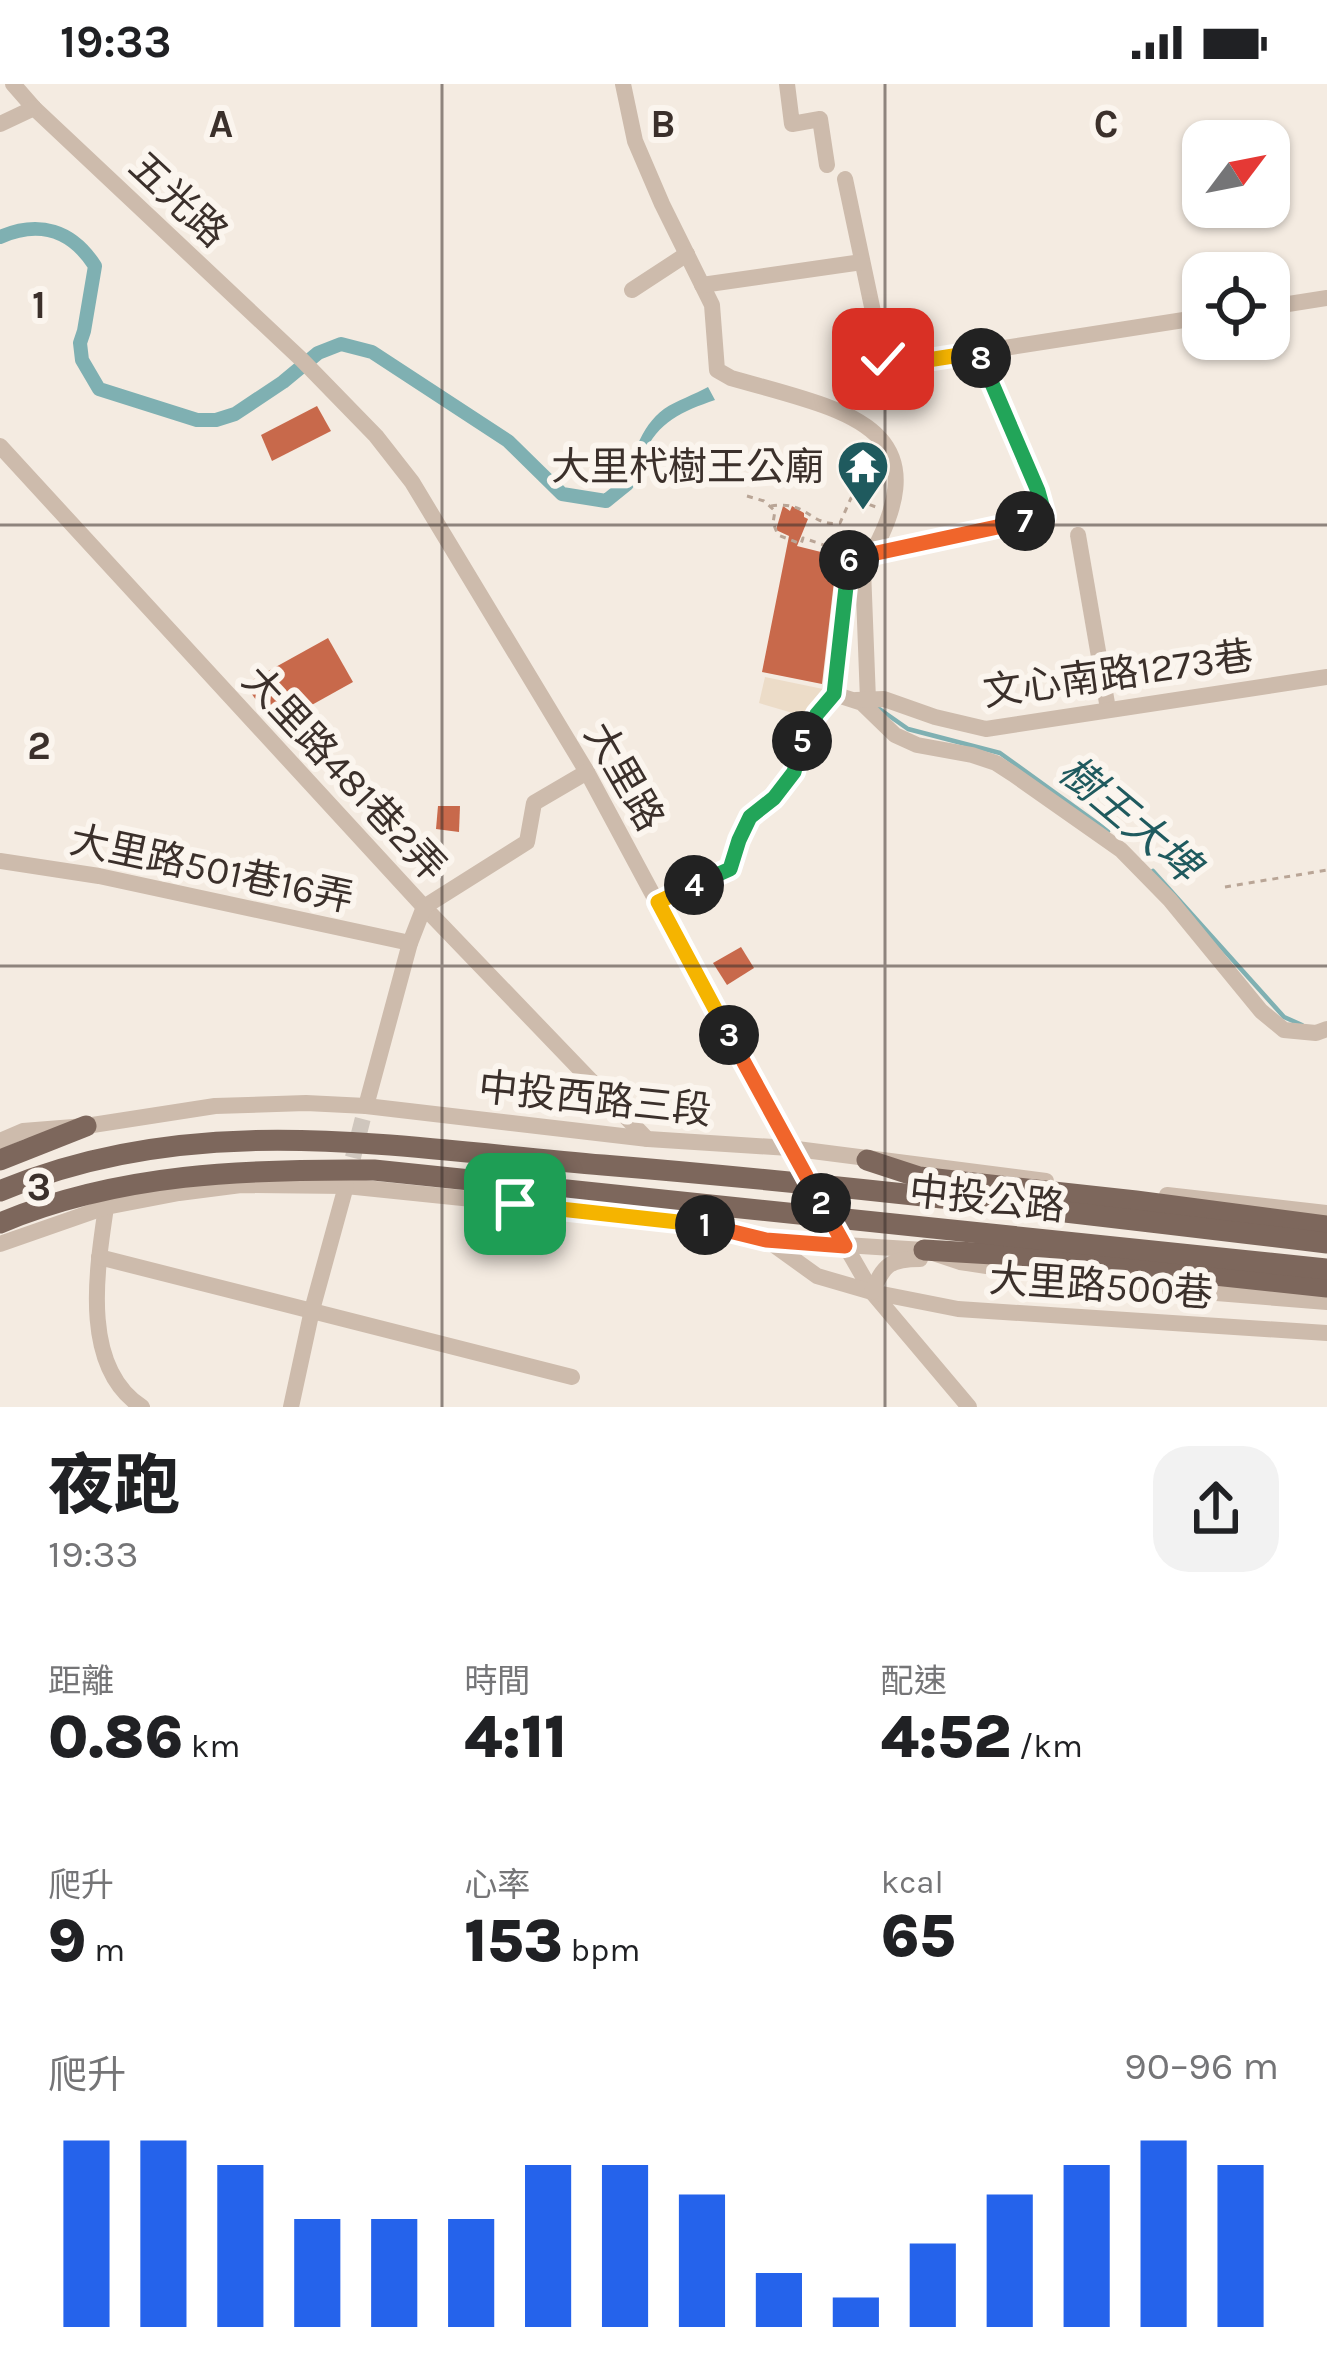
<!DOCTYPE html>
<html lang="zh-TW">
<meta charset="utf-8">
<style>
body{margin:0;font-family:Karla,"Noto Sans TC",sans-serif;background:#f2f2f2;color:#202124;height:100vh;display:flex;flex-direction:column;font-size:45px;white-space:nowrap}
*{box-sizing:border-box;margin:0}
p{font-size:39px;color:#757577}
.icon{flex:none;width:66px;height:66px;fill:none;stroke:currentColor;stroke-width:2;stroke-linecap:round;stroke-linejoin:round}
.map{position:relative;height:1323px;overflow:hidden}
.drawer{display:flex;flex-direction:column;background:#fff;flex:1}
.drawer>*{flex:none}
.needle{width:78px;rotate:58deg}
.fabs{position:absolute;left:1182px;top:36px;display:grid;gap:24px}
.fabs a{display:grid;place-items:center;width:108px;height:108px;border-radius:24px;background:#fff;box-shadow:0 3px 9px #0004;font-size:60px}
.pin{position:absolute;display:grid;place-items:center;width:102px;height:102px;color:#fff;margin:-51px;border-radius:24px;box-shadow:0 6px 18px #0006}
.km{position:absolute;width:60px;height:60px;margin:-30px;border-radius:50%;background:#222;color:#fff;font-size:33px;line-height:60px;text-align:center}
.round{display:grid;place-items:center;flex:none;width:126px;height:126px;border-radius:36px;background:#f2f2f2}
.head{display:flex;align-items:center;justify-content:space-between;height:204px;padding:0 48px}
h1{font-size:66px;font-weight:800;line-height:90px}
.metrics{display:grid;grid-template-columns:repeat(3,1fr);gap:18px;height:204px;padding:12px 48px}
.metrics div{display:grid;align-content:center}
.metrics b{font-size:60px;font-weight:800}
.metrics small{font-size:33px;font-weight:400}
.metrics p{font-size:33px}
.chart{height:336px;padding:24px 48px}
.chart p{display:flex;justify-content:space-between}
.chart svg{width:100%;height:216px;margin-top:12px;stroke:#2563eb;stroke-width:6}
.status{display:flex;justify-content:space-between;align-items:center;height:84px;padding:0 60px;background:#fff;direction:ltr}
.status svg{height:33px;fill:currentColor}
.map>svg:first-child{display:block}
.plaza{fill:#ecdcc8}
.water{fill:#7fb0b2}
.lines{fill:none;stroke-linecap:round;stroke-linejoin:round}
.stream{stroke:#7fb0b2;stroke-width:4.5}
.canal{stroke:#7fb0b2;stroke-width:14}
.building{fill:#c8694b}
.minor-tunnel{stroke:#cfc6bd;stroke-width:16;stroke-dasharray:16 8;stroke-linecap:butt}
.path{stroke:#b9a596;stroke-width:3;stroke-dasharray:6 6;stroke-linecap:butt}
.minor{stroke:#cdbbac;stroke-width:16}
.major{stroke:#7d675c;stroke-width:21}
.major-bridge{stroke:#7d675c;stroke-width:21}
.split-1-casing{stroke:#fff;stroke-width:24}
.split-2-casing{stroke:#fff;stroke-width:24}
.split-3-casing{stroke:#fff;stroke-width:24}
.split-4-casing{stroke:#fff;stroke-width:24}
.split-5-casing{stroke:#fff;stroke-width:24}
.split-6-casing{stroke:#fff;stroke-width:24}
.split-7-casing{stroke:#fff;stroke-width:24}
.split-8-casing{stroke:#fff;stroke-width:24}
.split-9-casing{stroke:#fff;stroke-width:24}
.split-1{stroke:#f5b400;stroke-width:15}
.split-2{stroke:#f0652b;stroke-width:15}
.split-3{stroke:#f0652b;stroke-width:15}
.split-4{stroke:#f5b400;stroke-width:15}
.split-5{stroke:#22a559;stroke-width:15}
.split-6{stroke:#22a559;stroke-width:15}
.split-7{stroke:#f0652b;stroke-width:15}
.split-8{stroke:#22a559;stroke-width:15}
.split-9{stroke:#f5b400;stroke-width:15}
.grid{fill:none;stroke:#3b302b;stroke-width:3;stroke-opacity:0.55}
.labels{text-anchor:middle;stroke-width:12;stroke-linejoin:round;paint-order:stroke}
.street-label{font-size:39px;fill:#3b302b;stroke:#fbf5ee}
.poi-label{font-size:39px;fill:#3b302b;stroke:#fbf5ee;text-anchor:end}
.water-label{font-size:42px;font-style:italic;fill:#1f5a5e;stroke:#fbf5ee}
.grid-label{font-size:39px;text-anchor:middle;font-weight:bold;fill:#3b302b;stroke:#fbf5ee;stroke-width:12;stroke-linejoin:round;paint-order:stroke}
</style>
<div class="status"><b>19:33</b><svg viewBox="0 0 49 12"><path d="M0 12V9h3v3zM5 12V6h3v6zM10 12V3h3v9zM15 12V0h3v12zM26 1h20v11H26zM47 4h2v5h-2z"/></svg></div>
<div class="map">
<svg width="1327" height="1323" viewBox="0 0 1327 1323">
<rect width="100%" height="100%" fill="#f4ebe1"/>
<path class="plaza" d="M765,593L823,605L805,628L796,630L759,619Z"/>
<path class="water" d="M708,303L715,316C683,327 657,338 644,371C640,380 638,390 634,400L622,404C631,378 640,342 664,325C677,316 694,311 708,303Z"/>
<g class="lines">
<g class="stream">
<path d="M878,624L908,645L1000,669L1108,747"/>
<path d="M1153,787L1284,933L1302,941"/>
</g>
<path class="canal" d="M0,153C39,136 72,146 95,182L84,247L80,259L82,276L99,305L197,336H216L235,330L283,298L318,269L341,260L372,268L508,357L562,410L606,417L627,400L631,393"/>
</g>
<g class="building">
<path d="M317,322L331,347L272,377L261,351Z"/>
<path d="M783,422L790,427L792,422L804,429V433L808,435L797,462L837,472L822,600L762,588L789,452L776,446Z"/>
<path d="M328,554L353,598L274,642L245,600Z"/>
<path d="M438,722H460L459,748L436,745Z"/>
<path d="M741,863L754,884L727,901L713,879Z"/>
</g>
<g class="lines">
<path class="minor-tunnel" d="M347,1097L366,1022"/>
<g class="path">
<path d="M747,412L764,417L775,427L773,439L778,451L801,460L803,454L839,466"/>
<path d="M771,422C808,416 810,443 840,439L851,414L876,423"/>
<path d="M1225,803L1327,786"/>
</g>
<g class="minor">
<path d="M13,0L34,24L302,276L376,352L412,398L587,688L789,1064L872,1208L969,1323"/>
<path d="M623,0L635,57L662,120L712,221L717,286L731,294C846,327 951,341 863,485"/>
<path d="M787,0L792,40L820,35L827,81"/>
<path d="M0,40L34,24"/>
<path d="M845,95L883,275L890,280H902L979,268"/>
<path d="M702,201L862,178"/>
<path d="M632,206L687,170"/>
<path d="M1269,223L1327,214"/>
<path d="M0,362L424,823L647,1055"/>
<path d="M1078,451L1108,625"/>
<path d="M872,470L1045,432L1038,407L979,268L1203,233"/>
<path d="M863,485L868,616"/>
<path d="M834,610L862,619L895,651L917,661L972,671L996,679L1013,690L1121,766L1170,816L1261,927L1284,946L1316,949L1327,945"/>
<path d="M856,616L884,615L935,633L986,645L1327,593"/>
<path d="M0,777L99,792L410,859"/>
<path d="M658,817L730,785L750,733L774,714L793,688L804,652L817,630L834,610L849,476L863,485"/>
<path d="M366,1022L410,859L424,823L527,758L534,719L587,688"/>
<path d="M0,1057L23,1047L86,1042L215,1022L306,1019L366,1022L648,1055L789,1064L1046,1097"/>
<path d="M1167,1111L1327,1129"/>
<path d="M106,1123C97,1185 80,1283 142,1323"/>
<path d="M767,1156L817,1192L872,1208L958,1225L1327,1249"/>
<path d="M0,1160L106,1123L179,1109L241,1101L346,1102L684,1137L766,1156L924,1166L960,1178L1104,1200L1327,1218"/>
<path d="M99,1173L572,1293"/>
<path d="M872,1208C884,1181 889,1175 920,1175"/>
<path d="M291,1323L312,1226L346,1102"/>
</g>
<g class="major">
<path d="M0,1076L86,1042"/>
<path d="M867,1076L919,1093L1136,1117L1327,1142"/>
<path d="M924,1166L1046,1173L1327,1203"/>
</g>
<g class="major-bridge">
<path d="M0,1107C195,1024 400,1064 603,1081C845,1101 1086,1130 1327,1159"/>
<path d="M0,1139C119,1089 247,1085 374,1086L1327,1185"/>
</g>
</g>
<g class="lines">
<g class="split-1-casing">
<path id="split-1" d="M515,1120L705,1141"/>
</g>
<g class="split-2-casing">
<path id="split-2" d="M705,1141L766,1156L845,1162L821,1119"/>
</g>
<g class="split-3-casing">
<path id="split-3" d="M729,951L821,1119"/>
</g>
<g class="split-4-casing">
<path id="split-4" d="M694,801L658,818L729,951"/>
</g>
<g class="split-5-casing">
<path id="split-5" d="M694,801L730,785L739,756L750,733L774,714L794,688L802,657"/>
</g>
<g class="split-6-casing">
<path id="split-6" d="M802,657L817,630L834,610L849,476"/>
</g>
<g class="split-7-casing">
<path id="split-7" d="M849,476L863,485L872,470L1025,437"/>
</g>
<g class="split-8-casing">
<path id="split-8" d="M981,274L1038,407L1045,432L1025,437"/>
</g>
<g class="split-9-casing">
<path id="split-9" d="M883,275L890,280H902L979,268L981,274"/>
</g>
<use href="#split-1" class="split-1"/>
<use href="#split-2" class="split-2"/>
<use href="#split-3" class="split-3"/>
<use href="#split-4" class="split-4"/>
<use href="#split-5" class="split-5"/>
<use href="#split-6" class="split-6"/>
<use href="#split-7" class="split-7"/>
<use href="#split-8" class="split-8"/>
<use href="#split-9" class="split-9"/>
</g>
<path class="grid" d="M442,0V1323M885,0V1323M0,441H1327M0,882H1327"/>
<defs>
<g id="temple-pin" transform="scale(2.7)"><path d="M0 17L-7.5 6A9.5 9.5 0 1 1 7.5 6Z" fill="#1f5a5e" stroke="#fbf5ee"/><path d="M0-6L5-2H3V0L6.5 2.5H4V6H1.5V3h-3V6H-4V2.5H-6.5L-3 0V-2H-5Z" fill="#fff"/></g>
</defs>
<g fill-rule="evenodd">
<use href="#temple-pin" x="863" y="382"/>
</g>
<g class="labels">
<g class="street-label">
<text transform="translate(179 115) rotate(43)" y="14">五光路</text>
<text transform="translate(1118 589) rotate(-8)" y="14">文心南路1273巷</text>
<text transform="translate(345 689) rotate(47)" y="14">大里路481巷2弄</text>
<text transform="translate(625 692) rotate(60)" y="14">大里路</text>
<text transform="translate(212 784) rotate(12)" y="14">大里路501巷16弄</text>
<text transform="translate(595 1014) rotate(6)" y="14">中投西路三段</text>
<text transform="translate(987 1114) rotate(6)" y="14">中投公路</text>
<text transform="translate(1101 1201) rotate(4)" y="14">大里路500巷</text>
</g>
<g class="poi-label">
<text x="824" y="396">大里杙樹王公廟</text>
</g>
<g class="water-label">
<text transform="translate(1130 734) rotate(40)" y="15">樹王大埤</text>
</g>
</g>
<g class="grid-label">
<text x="221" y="53">A</text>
<text x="663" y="53">B</text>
<text x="1106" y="53">C</text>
<text x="39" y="234">1</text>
<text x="39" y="675">2</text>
<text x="39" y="1116">3</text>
</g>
</svg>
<div class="fabs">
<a><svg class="needle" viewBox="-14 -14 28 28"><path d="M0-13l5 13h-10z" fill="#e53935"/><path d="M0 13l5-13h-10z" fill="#757577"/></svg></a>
<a><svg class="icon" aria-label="locate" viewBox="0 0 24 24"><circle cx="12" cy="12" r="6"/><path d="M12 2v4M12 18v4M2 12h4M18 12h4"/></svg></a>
</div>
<div class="pin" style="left:515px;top:1120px;background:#1e9e55"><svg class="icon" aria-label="arrive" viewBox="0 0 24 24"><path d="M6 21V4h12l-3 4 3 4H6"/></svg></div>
<div class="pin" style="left:883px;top:275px;background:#d93025"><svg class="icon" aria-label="check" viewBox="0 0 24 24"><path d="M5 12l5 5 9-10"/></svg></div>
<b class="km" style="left:705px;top:1141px">1</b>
<b class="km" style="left:821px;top:1119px">2</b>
<b class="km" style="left:729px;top:951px">3</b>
<b class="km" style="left:694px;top:801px">4</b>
<b class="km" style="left:802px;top:657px">5</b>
<b class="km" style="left:849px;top:476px">6</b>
<b class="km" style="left:1025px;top:437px">7</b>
<b class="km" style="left:981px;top:274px">8</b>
</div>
<section class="drawer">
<div class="head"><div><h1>夜跑</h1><p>19:33</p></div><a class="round"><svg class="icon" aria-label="share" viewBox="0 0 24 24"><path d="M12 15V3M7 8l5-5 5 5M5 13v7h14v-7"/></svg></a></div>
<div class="metrics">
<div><p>距離</p><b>0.86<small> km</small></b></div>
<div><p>時間</p><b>4:11</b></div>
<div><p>配速</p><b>4:52<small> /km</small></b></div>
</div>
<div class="metrics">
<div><p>爬升</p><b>9<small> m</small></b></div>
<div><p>心率</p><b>153<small> bpm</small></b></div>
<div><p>kcal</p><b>65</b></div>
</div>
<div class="chart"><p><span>爬升</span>90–96 m</p>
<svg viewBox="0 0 160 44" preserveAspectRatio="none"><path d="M5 44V6M15 44V6M25 44V11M35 44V22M45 44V22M55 44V22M65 44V11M75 44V11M85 44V17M95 44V33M105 44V38M115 44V27M125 44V17M135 44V11M145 44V6M155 44V11"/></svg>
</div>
</section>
